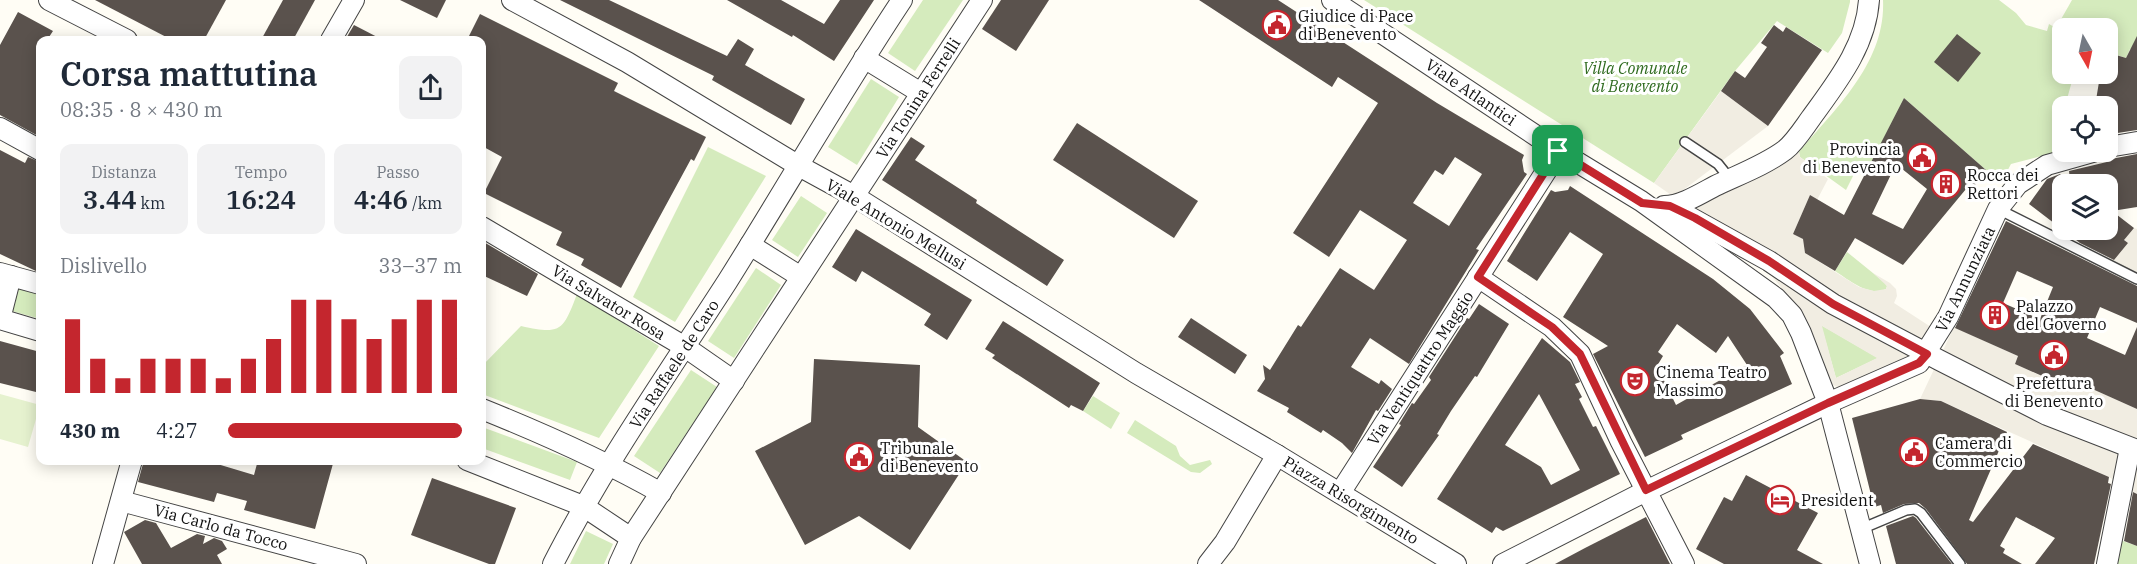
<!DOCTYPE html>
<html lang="it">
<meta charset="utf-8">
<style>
body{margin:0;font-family:"IBM Plex Serif",serif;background:#f2f2f3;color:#1f2937;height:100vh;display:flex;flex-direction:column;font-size:22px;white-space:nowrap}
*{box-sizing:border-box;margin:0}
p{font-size:20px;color:#747a83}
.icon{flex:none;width:33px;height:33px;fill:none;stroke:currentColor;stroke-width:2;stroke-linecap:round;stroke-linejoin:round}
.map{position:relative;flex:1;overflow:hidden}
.panel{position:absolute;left:36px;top:36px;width:450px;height:429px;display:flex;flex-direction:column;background:#fff;border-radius:12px;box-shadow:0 3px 15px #0003}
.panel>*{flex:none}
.needle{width:39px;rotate:171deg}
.fabs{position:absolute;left:2052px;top:18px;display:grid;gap:12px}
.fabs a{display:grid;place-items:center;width:66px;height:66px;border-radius:12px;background:#fff;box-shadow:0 3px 15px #0003;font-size:30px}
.pin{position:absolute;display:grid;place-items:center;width:51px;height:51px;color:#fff;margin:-26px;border-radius:12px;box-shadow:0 3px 9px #0006}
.round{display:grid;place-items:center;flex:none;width:63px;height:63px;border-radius:12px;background:#f2f2f3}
.headline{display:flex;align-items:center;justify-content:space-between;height:102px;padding:0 24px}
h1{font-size:33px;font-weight:600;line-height:45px}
.figures{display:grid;grid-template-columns:repeat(3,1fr);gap:9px;height:102px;padding:6px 24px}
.figures div{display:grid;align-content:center;border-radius:12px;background:#f2f2f3;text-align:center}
.figures b{font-size:26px;font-weight:600}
.figures small{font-size:16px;font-weight:400}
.figures p{font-size:16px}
.chart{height:168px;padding:12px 24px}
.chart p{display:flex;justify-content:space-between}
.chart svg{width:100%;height:108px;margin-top:6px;stroke:#c4262e;stroke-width:6}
ul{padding:0 24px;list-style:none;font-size:20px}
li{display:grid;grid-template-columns:96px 72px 1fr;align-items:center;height:45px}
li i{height:15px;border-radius:8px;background:#c4262e}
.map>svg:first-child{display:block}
.green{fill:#d5ebbd}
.pitch{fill:#e6f2cf}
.plaza{fill:#f1ede2;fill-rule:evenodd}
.building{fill:#5a524d;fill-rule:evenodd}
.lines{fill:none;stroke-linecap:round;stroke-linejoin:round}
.lane-casing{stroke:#444;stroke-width:12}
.street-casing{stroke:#444;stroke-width:22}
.lane{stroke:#fff;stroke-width:9}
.street{stroke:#fff;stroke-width:20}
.route-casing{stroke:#fff;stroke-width:12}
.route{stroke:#c4262e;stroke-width:8}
.labels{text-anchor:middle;stroke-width:6;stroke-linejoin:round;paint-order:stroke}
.poi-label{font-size:16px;fill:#111;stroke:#fff;text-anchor:start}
.park-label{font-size:16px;font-style:italic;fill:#2f6b1f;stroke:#fff}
.street-label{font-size:16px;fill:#111;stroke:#fff}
</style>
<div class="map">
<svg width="2137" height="564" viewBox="0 0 2137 564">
<rect width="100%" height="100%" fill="#fffdf5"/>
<g class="green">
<path d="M923,0H963L915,71L888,53Z"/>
<path d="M1364,0H1850V2L1842,33L1828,53L1777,21L1735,71L1654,183Z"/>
<path d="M1883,0H1999L2016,13L2026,25L2047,31L2049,24L2056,28L2072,0H2137V52L2130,49L2126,58L2108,52V28H2062V74H2074L2065,106H2062V117L2053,153L2011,164L2003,179L1986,170L1904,98L1865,176L1855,172L1846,190L1800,157L1799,152C1836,108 1886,62 1883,0Z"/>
<path d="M871,79L899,97L857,165L828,147Z"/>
<path d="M708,147L766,176L675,322L633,297Z"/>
<path d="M801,196L827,213L798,257L772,240Z"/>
<path d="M1847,252L1884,282L1887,286L1886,289C1869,297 1849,280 1835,271Z"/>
<path d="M756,268L781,285L734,358L708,341Z"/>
<path d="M19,287L40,293V319L12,311Z"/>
<path d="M577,294L659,346L599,438L482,394V366L521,326C561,335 563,331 577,294Z"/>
<path d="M1821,325L1878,358L1836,378Z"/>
<path d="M691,370L717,387L660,473L634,456Z"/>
<path d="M1093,396L1120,413L1111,429L1083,411Z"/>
<path d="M1135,420L1176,446L1180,456L1190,465L1210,460L1212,464L1200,473L1191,472L1127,433Z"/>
<path d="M482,427L577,462L570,480L482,448Z"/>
<path d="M586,531L613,544L604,564H570Z"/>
<path d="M2120,540L2137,546V564H2115Z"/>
</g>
<path class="pitch" d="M0,394L40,405L28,447L0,439Z"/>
<g class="plaza">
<path d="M1721,91L1768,126L1674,197L1654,183Z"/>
<path d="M1799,152L1800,157L1828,179L1817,200L1810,195L1793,234L1803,239L1805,253L1859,287L1874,291L1886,289L1887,286L1873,273L1890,283L1896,289L1897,296L1894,303L1931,327L1926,349L1840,388L1833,385L1801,311L1769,273L1667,212ZM1822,326L1877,358L1836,378Z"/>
<path d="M2134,228L2137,229V275L2108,263L2116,252L2119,254L2128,243L2124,240Z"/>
<path d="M1954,327L2018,356L2015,364L2066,387L2070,379L2137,409V494L2109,477L1941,401L1920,399Z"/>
</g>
<g class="building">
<path d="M95,0H226L204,40H172Z"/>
<path d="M283,0H315L293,40H261Z"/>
<path d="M400,0H446L437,18Z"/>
<path d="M560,0H609L727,56L738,39L754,49L745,65L805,99L791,125L712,80L714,76Z"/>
<path d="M727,0H781L824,24L840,0H874L834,61L793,35L792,37Z"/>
<path d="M1001,0H1049L1016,51L982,29Z"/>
<path d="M1199,0H1278L1437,103L1524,155L1522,160L1524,172L1527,174L1476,249L1479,250L1409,364L1370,338L1351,367L1379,384L1381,380L1392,389L1378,411L1376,410L1352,453L1342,443L1323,430L1321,433L1287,412L1289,408L1257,391L1265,379L1263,365L1270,370L1298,325L1301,327L1340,268L1374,290L1407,240L1360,210L1329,257L1293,233L1378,103L1338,77L1332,87ZM1455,157L1482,174L1449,226L1413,203L1435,170L1443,175Z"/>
<path d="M18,12L53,31L47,40H40V137L0,115V45Z"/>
<path d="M480,14L618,83L614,91L706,137L694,161L691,159L621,288L581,265L584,259L556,245L562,232L484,193L502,157L482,146V40H467Z"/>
<path d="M354,25L383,40H345Z"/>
<path d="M1774,25L1783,32L1786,27L1822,50L1768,126L1721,91L1735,71L1745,78L1767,47L1761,43Z"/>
<path d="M1957,34L1981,53L1958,82L1934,62Z"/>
<path d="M2137,36V130L2111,134L2108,106H2095L2099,82L2107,84L2116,55L2126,58Z"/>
<path d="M1904,98L1986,170L1975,185L1971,183L1903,265L1855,238L1835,271L1805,253L1803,239L1793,234L1810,195L1844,215ZM1896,164L1927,189L1903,229L1872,214Z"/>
<path d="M1077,123L1198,201L1174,238L1053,160Z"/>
<path d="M911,137L925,146L915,160L977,200L976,203L1064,260L1047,286L882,180Z"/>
<path d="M0,150L25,163L28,157L40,162V261L36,271L0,254Z"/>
<path d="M2137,154V207L2112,211L2134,228L2124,240L2128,243L2114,260L2080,243L2029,204L2047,179L2060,174L2062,176V230H2108V176L2070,181L2069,171L2111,161V159Z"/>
<path d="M1570,186L1713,279L1750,309L1784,353L1780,356L1792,384L1681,435L1683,439L1645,457L1593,354L1608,346L1563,317L1603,254L1570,232L1537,281L1507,261L1551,190L1555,192L1568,190ZM1677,324L1716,353L1728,336L1747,365L1676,405L1657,366L1663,356L1658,352Z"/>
<path d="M2006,221L2137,286V323L2100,307L2087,338L2125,355L2137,327V409L2070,379L2067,387L2015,364L2018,356L1955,328ZM2017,271L2053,287L2040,319L2003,303Z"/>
<path d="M856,229L972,300L947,340L924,325L931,314L862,271L856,282L832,267Z"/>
<path d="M482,241L538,274L527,296L482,275Z"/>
<path d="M1479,304L1509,324L1477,377L1475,376L1451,411L1437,434L1439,435L1402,487L1373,467L1401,425L1399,424L1412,403L1414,404L1431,380L1429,377L1467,318L1469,319Z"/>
<path d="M1191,318L1247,355L1235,374L1178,337Z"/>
<path d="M1003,321L1100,383L1083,411L1071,405L1069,408L992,358L995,355L985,349Z"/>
<path d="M1542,338L1570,362L1580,382L1575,384L1582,397L1579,399L1593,427L1596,426L1620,474L1503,531L1496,527L1492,533L1437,499ZM1539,394L1580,470L1551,485L1541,467L1505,445Z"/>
<path d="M0,341L40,352V393L0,383Z"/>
<path d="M814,359L920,365L918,427L967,462L910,550L859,516L805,545L755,451L811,422Z"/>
<path d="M1920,399L1941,401L2007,432L1969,520L1973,522L2033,444L2109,477L2108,483L2111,484L2094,564H2035L2055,538L2016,517L2000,546L2005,549L2003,553L2022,564H1967L1926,509L1919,503L1904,504L1883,513L1881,505L1874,507L1852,418Z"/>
<path d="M144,460H204L254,475L258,460H334L315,529L244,510L247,501L217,493L214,502L138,482Z"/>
<path d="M1746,475L1818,513L1797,550L1823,564H1724L1696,549L1724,497L1732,501Z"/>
<path d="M432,478L516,508L495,564H489L411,535Z"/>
<path d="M2133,492L2137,494V546L2124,541Z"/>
<path d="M1913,516L1916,518L1952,564H1896L1886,526Z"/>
<path d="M1646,517L1670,564H1555L1585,548Z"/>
<path d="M145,520L156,523L171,548L197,534L205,536L203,544L214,538L222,541L227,549L217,555L222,564H142L124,532Z"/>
</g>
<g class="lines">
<g class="lane-casing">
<g id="lane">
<path d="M1685,142L1718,164L1730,179"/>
<path d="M1998,209L2137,279"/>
<path d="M1861,529L1906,510L1915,509L1921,513L1960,564"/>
</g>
</g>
<g class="street-casing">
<g id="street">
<path d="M49,0L127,40"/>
<path d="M512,0L627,62L799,166L854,196L1136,373L1277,455L1456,564"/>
<path d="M1332,0L1559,151L1641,201L1776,298L1792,315L1801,333L1828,403L1870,564"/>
<path d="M331,40L354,0"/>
<path d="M864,58L921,93"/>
<path d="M0,128L40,150"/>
<path d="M2108,147L2137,142"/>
<path d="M1664,206C1681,206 1700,194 1715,186C1738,175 1765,165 1785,150C1795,142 1803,129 1811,118C1837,82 1866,46 1869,0"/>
<path d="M1670,206L1769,261L1833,304L1939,360L2047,415L2137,450"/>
<path d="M482,227L685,347L734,381"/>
<path d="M750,245L801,277"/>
<path d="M0,273L40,284"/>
<path d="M1478,277L1552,327L1580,354L1621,442L1684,564"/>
<path d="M0,319L11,276"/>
<path d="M0,319L40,331"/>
<path d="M482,409C544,434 603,460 661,493"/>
<path d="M467,460L583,506L631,538"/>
<path d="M1340,493L1559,151"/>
<path d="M121,501L356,564"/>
<path d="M103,564L132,460"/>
<path d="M553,564C603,466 667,375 727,282C786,188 841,92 902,0"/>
<path d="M619,564L631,538L982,0"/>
<path d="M1208,564L1225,542L1277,455"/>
<path d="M1503,564L1646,491L1828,403L1919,363L1948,317L1998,209L2018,184L2047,165L2093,152"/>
<path d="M2107,564L2130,448"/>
</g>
</g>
<use href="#lane" class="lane"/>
<use href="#street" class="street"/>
</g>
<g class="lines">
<g class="route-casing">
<path id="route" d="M1558,151L1642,203L1670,206L1695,218L1769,261L1833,304L1927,354L1919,363L1828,403L1646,490L1580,354L1552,327L1478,277Z"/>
</g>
<use href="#route" class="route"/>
</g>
<defs>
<g id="civic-ring" transform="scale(1.5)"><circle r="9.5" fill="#fff" stroke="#c4262e" stroke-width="1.5"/><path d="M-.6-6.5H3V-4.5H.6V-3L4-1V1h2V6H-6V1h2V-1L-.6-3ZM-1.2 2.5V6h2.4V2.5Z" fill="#c4262e"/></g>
<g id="building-ring" transform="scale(1.5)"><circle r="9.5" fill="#fff" stroke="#c4262e" stroke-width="1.5"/><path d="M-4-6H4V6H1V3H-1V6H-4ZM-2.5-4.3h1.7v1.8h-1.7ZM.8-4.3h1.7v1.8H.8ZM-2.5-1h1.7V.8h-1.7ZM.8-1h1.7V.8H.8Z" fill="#c4262e"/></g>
<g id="theatre-ring" transform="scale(1.5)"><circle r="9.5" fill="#fff" stroke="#c4262e" stroke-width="1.5"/><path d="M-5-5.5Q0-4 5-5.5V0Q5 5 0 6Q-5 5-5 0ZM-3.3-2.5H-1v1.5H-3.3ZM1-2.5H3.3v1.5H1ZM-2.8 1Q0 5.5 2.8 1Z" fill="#c4262e"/></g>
<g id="hotel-ring" transform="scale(1.5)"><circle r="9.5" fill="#fff" stroke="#c4262e" stroke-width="1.5"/><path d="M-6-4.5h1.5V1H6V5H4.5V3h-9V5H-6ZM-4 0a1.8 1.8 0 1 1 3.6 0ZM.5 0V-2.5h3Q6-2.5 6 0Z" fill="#c4262e"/></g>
</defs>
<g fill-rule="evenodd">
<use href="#civic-ring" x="1277" y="25"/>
<use href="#civic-ring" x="1922" y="158"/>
<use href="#building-ring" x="1946" y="184"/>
<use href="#building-ring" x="1995" y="315"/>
<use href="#civic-ring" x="2054" y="355"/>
<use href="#theatre-ring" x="1635" y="381"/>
<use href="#civic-ring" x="1914" y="452"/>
<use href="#civic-ring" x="859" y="457"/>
<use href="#hotel-ring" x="1780" y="500"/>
</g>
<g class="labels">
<g class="poi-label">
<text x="1298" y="22">Giudice di Pace<tspan x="1298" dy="18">di Benevento</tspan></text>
<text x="1901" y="155" text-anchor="end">Provincia<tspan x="1901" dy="18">di Benevento</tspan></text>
<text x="1967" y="181">Rocca dei<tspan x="1967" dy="18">Rettori</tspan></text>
<text x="2016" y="312">Palazzo<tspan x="2016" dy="18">del Governo</tspan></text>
<text x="1656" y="378">Cinema Teatro<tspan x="1656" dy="18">Massimo</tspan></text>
<text x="2054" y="389" text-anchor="middle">Prefettura<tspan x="2054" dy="18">di Benevento</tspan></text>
<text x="1935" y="449">Camera di<tspan x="1935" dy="18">Commercio</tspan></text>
<text x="880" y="454">Tribunale<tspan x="880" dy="18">di Benevento</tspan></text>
<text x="1801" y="506">President</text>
</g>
<g class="park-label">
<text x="1635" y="74">Villa Comunale<tspan x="1635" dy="18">di Benevento</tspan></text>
</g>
<g class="street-label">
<text transform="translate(1471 92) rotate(34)" y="6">Viale Atlantici</text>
<text transform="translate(918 98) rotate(-57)" y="6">Via Tonina Ferrelli</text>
<text transform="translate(896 224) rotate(31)" y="6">Viale Antonio Mellusi</text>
<text transform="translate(1965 279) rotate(-64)" y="6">Via Annunziata</text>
<text transform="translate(609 302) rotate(31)" y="6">Via Salvator Rosa</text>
<text transform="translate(674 364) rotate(-57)" y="6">Via Raffaele de Caro</text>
<text transform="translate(1420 368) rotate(-57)" y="6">Via Ventiquattro Maggio</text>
<text transform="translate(1351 500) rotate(31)" y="6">Piazza Risorgimento</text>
<text transform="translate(221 527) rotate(15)" y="6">Via Carlo da Tocco</text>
</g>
</g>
</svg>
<div class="fabs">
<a><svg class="needle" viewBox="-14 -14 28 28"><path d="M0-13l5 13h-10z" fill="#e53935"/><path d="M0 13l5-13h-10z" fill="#747a83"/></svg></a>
<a><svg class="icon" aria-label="locate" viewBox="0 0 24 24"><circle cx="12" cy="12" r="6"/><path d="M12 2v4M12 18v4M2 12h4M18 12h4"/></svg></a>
<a><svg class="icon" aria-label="layers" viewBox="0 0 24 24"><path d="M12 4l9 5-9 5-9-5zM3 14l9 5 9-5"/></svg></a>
</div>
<div class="pin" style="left:1558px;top:151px;background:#1e9e55"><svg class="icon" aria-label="arrive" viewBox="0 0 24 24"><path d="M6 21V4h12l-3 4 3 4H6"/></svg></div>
<section class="panel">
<div class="headline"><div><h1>Corsa mattutina</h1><p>08:35 · 8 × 430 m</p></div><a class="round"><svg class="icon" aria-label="share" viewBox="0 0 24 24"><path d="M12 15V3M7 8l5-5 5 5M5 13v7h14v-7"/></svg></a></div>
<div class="figures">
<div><p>Distanza</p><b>3.44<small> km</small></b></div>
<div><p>Tempo</p><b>16:24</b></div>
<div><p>Passo</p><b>4:46<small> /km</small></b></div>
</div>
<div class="chart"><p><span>Dislivello</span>33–37 m</p>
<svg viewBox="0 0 160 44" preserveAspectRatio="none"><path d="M5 44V14M15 44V30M25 44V38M35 44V30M45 44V30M55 44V30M65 44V38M75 44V30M85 44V22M95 44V6M105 44V6M115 44V14M125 44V22M135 44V14M145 44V6M155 44V6"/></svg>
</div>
<ul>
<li><b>430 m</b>4:27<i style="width:100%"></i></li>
</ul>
</section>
</div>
